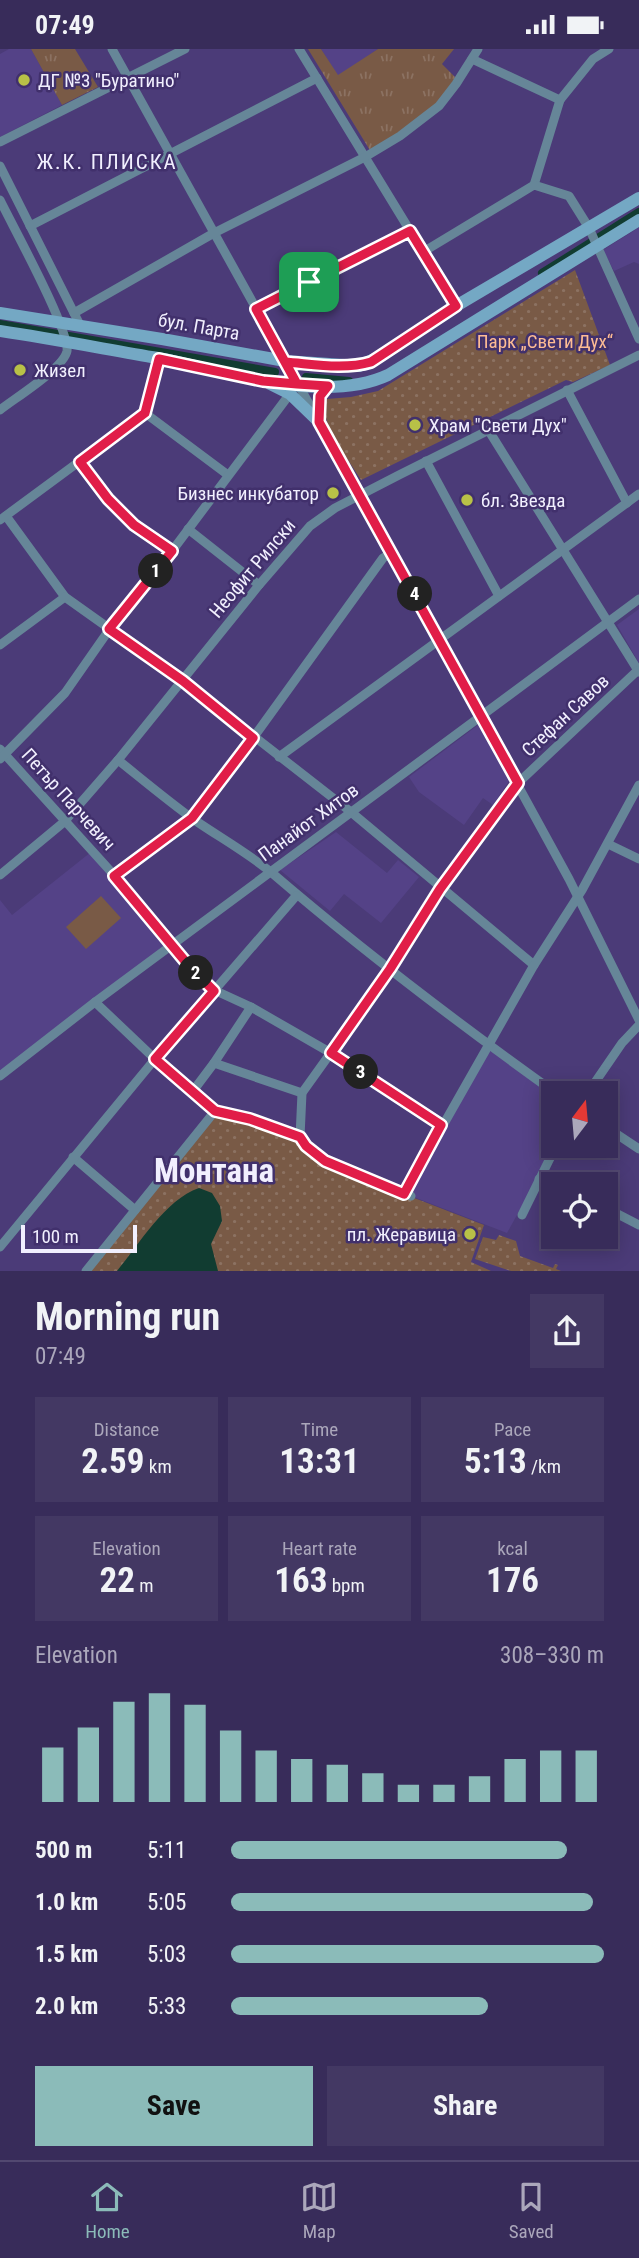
<!DOCTYPE html>
<meta charset="utf-8">
<style>
body{margin:0;font-family:"Roboto Condensed",sans-serif;background:#433863;color:#f1f3f6;height:100vh;display:flex;flex-direction:column;font-size:26px;white-space:nowrap}
*{box-sizing:border-box;margin:0}
p{font-size:23px;color:#aba7bb}
.icon{flex:none;width:38px;height:38px;fill:none;stroke:currentColor;stroke-width:2;stroke-linecap:round;stroke-linejoin:round}
.map{position:relative;height:1222px;overflow:hidden}
.details{display:flex;flex-direction:column;background:#382c5a;flex:1}
.details>*{flex:none}
.needle{width:46px;rotate:16deg}
.fabs{position:absolute;left:541px;top:1032px;display:grid;gap:14px}
.fabs a{display:grid;place-items:center;width:77px;height:77px;border-radius:0px;background:#382c5a;box-shadow:0 4px 18px #0003,0 0 0 2px #524870;font-size:35px}
.scale{position:absolute;left:21px;bottom:18px;width:116px;box-sizing:border-box;padding-left:7px;border:4px solid #f1effe;border-top:0;font-size:19px;line-height:24px;white-space:nowrap;color:#f1effe;-webkit-text-stroke:5px #41306c;paint-order:stroke}
.pin{position:absolute;display:grid;place-items:center;width:60px;height:60px;color:#fff;margin:-30px;border-radius:14px;box-shadow:0 4px 10px #0006}
.km{position:absolute;width:35px;height:35px;margin:-18px;border-radius:50%;background:#222;color:#fff;font-size:19px;line-height:35px;text-align:center}
.round{display:grid;place-items:center;flex:none;width:74px;height:74px;border-radius:0px;background:#433863}
.overview{display:flex;align-items:center;justify-content:space-between;height:119px;padding:0 35px}
h1{font-size:38px;font-weight:700;line-height:52px}
.stats{display:grid;grid-template-columns:repeat(3,1fr);gap:10px;height:119px;padding:7px 35px}
.stats div{display:grid;align-content:center;border-radius:0px;background:#433863;text-align:center}
.stats b{font-size:35px;font-weight:700}
.stats small{font-size:19px;font-weight:400}
.stats p{font-size:19px}
.chart{height:196px;padding:14px 35px}
.chart p{display:flex;justify-content:space-between}
.chart svg{width:100%;height:126px;margin-top:7px;stroke:#8bbbb9;stroke-width:6}
.button{display:flex;gap:14px;margin-top:auto;padding:14px 35px}
.button a{flex:1;height:80px;border-radius:0px;background:#8bbbb9;color:#111;font-size:28px;font-weight:700;line-height:80px;text-align:center}
.button a+a{background:#433863;color:#f1f3f6}
ul{padding:0 35px;list-style:none;font-size:23px}
li{display:grid;grid-template-columns:112px 84px 1fr;align-items:center;height:52px}
li i{height:18px;border-radius:9px;background:#8bbbb9}
.status{display:flex;justify-content:space-between;align-items:center;height:49px;padding:0 35px;background:#382c5a;direction:ltr}
.status svg{height:19px;fill:currentColor}
.tabs{display:flex;justify-content:space-around;align-items:center;height:98px;border-top:2px solid #524870;background:#382c5a;font-size:19px;color:#aba7bb}
.tabs a{display:grid;justify-items:center;gap:4px}
.tabs .current{color:#8bbbb9}
.map>svg:first-child{display:block}
.built{fill:#544287}
.grass{fill:url(#grass-tufts)}
.park{fill:url(#park-dots)}
.garden{fill:#795a46}
.water{fill:#113c31}
.lines{fill:none;stroke-linecap:round;stroke-linejoin:round}
.canal{stroke:#113c31;stroke-width:8}
.minor{stroke:#668698;stroke-width:9}
.secondary{stroke:#74a8c4;stroke-width:12}
.route-casing{stroke:#fff;stroke-width:14}
.route{stroke:#e11d48;stroke-width:9}
.poi-dot{fill:#b8c147;stroke:#41306c;stroke-width:2.5}
.labels{text-anchor:middle;stroke-width:5;stroke-linejoin:round;paint-order:stroke}
.poi-label{font-size:19px;fill:#f1effe;stroke:#41306c;text-anchor:start}
.street-label{font-size:19px;fill:#f1effe;stroke:#41306c}
.park-label{font-size:19px;fill:#fdbc94;stroke:#41306c}
.neighbourhood-label{font-size:21px;letter-spacing:2px;fill:#f1effe;stroke:#41306c}
.town-label{font-size:33px;font-weight:bold;fill:#f1effe;stroke:#41306c}
</style>
<div class="status"><b>07:49</b><svg viewBox="0 0 49 12"><path d="M0 12V9h3v3zM5 12V6h3v6zM10 12V3h3v9zM15 12V0h3v12zM26 1h20v11H26zM47 4h2v5h-2z"/></svg></div>
<div class="map">
<svg width="639" height="1222" viewBox="0 0 639 1222">
<defs>
<pattern id="grass-tufts" width="24" height="20" patternUnits="userSpaceOnUse" patternTransform="scale(1.75)"><rect width="24" height="20" fill="#795a46"/><path d="M3 7l-1-3M5 7V3M7 7l1-3M15 17l-1-3M17 17v-4M19 17l1-3" fill="none" stroke="#8c7262"/></pattern>
<pattern id="park-dots" width="8" height="8" patternUnits="userSpaceOnUse" patternTransform="scale(1.75)"><rect width="8" height="8" fill="#795a46"/><path d="M2 2h.1M6 6h.1" fill="none" stroke="#8c7262" stroke-width="1.8" stroke-linecap="round"/></pattern>
</defs>
<rect width="100%" height="100%" fill="#4b3b78"/>
<g class="built">
<path d="M9,0H31L62,56L0,88V5Z"/>
<path d="M321,0H378L338,27Z"/>
<path d="M639,175V215L634,213L614,222L603,201L635,181Z"/>
<path d="M639,560V614L617,576Z"/>
<path d="M478,676L509,732L493,756L483,749L464,776L419,743L409,728Z"/>
<path d="M336,783L387,824L398,811L419,828L381,874L344,845L330,862L280,821Z"/>
<path d="M91,803L169,893L0,1023V851L12,866Z"/>
<path d="M488,996L553,1045V1097H555L507,1184L411,1147L441,1076Z"/>
</g>
<g class="grass">
<path d="M31,0H75L98,38L62,56Z"/>
<path d="M308,0H321L338,26L378,0H454L442,15L457,30L440,55L371,103Z"/>
</g>
<g class="park">
<path d="M575,221L610,316L573,333L566,331L361,431C350,412 315,369 327,350L351,348L378,342Z"/>
<path d="M215,1062L300,1088L314,1104L404,1145L484,1176L471,1213L491,1222H87Z"/>
<path d="M499,1186L516,1192L520,1207L553,1219L555,1215L558,1216L556,1220L561,1222H511L475,1210L483,1188L496,1191Z"/>
</g>
<path class="garden" d="M101,847L121,869L86,900L66,878Z"/>
<path class="water" d="M199,1139L212,1144L220,1157L222,1172L211,1195L218,1222H117C140,1194 165,1151 199,1139Z"/>
<g class="lines">
<g class="canal">
<path d="M542,224L639,163"/>
<path d="M0,275L275,323"/>
<path d="M306,328L349,332"/>
</g>
<g class="minor">
<path d="M112,0L453,614L481,669L569,830L639,971"/>
<path d="M299,0L456,257"/>
<path d="M472,10L560,51"/>
<path d="M0,93L185,0"/>
<path d="M0,117L80,276"/>
<path d="M534,136L560,51L593,10L609,0"/>
<path d="M0,151C12,176 70,281 67,302C64,319 15,349 0,361"/>
<path d="M30,177L317,29"/>
<path d="M423,203L534,136L569,147L589,179L639,290"/>
<path d="M256,260L410,182"/>
<path d="M74,264L214,184L365,108L400,87L439,57L456,35L478,0"/>
<path d="M567,341L627,454"/>
<path d="M145,364L228,426"/>
<path d="M489,382L639,623"/>
<path d="M426,412L499,547"/>
<path d="M80,413L108,450L134,476L172,502"/>
<path d="M6,467L65,548L183,632L351,763L534,916"/>
<path d="M0,471L145,364L159,310"/>
<path d="M188,480L259,536"/>
<path d="M0,596L65,548"/>
<path d="M0,700L114,826L190,918L214,941L251,958L331,1004L441,1076"/>
<path d="M279,708L639,445"/>
<path d="M0,710L65,644L109,581L172,502L292,342"/>
<path d="M118,711C143,731 168,752 193,770C219,788 248,804 272,824C363,902 459,975 557,1045"/>
<path d="M608,795L639,810"/>
<path d="M0,826L64,773L118,711L259,536L310,477L335,459L399,426L639,306"/>
<path d="M114,826L192,769L253,689L383,509L391,504"/>
<path d="M95,953L155,1010L215,1062L250,1070L300,1088L306,1097L325,1112L411,1147"/>
<path d="M251,958L214,1014L302,1044"/>
<path d="M0,1027L95,953L639,550"/>
<path d="M193,1042L214,1014"/>
<path d="M587,1045L622,994L639,976"/>
<path d="M606,1078L639,1100"/>
<path d="M300,1088L302,1044L390,921L440,840L518,734L637,622"/>
<path d="M73,1108L135,1161"/>
<path d="M539,1130L553,1136"/>
<path d="M404,1145L534,916L582,841L639,736"/>
<path d="M606,1159L639,1176"/>
<path d="M522,1166L556,1097"/>
<path d="M0,1198L155,1010L296,847"/>
<path d="M86,1222L215,1062"/>
</g>
<g class="secondary">
<path d="M0,264L162,290L285,312L359,317L381,307L456,257L639,149"/>
<path d="M0,282C53,290 105,300 158,309C226,322 324,356 388,326L639,171"/>
<path d="M270,335L290,345L319,373"/>
<path d="M319,373L320,347L328,337"/>
</g>
</g>
<g class="lines">
<g class="route-casing">
<path id="route" d="M309,233L256,260L297,335L263,332L159,310L145,364L80,413L108,450L134,476L172,502L109,580L183,632L253,689L192,769L114,827L190,918L214,942L155,1010L215,1062L250,1070L300,1088L306,1097L325,1112L404,1145L441,1076L331,1004L390,920L440,840L518,734L319,373L320,347L328,337L297,335L285,313C313,315 344,321 371,313L456,257L410,182L309,233"/>
</g>
<use href="#route" class="route"/>
</g>
<g class="poi-dot">
<circle cx="24" cy="31" r="7"/>
<circle cx="20" cy="321" r="7"/>
<circle cx="415" cy="376" r="7"/>
<circle cx="333" cy="444" r="7"/>
<circle cx="467" cy="451" r="7"/>
<circle cx="470" cy="1185" r="7"/>
</g>
<g class="labels">
<g class="poi-label">
<text x="38" y="38">ДГ №3 "Буратино"</text>
<text x="34" y="328">Жизел</text>
<text x="429" y="383">Храм "Свети Дух"</text>
<text x="319" y="451" text-anchor="end">Бизнес инкубатор</text>
<text x="481" y="458">бл. Звезда</text>
<text x="456" y="1192" text-anchor="end">пл. Жеравица</text>
</g>
<g class="street-label">
<text transform="translate(199 277) rotate(10)" y="7">бул. Парта</text>
<text transform="translate(252 519) rotate(-50)" y="7">Неофит Рилски</text>
<text transform="translate(565 666) rotate(-43)" y="7">Стефан Савов</text>
<text transform="translate(69 750) rotate(48)" y="7">Петър Парчевич</text>
<text transform="translate(308 773) rotate(-36)" y="7">Панайот Хитов</text>
</g>
<g class="park-label">
<text x="545" y="299">Парк „Свети Дух“</text>
</g>
<g class="neighbourhood-label">
<text x="107" y="120">Ж.К. ПЛИСКА</text>
</g>
<g class="town-label">
<text x="214" y="1133">Монтана</text>
</g>
</g>
</svg>
<div class="fabs">
<a><svg class="needle" viewBox="-14 -14 28 28"><path d="M0-13l5 13h-10z" fill="#e53935"/><path d="M0 13l5-13h-10z" fill="#aba7bb"/></svg></a>
<a><svg class="icon" aria-label="locate" viewBox="0 0 24 24"><circle cx="12" cy="12" r="6"/><path d="M12 2v4M12 18v4M2 12h4M18 12h4"/></svg></a>
</div>
<div class="scale">100 m</div>
<div class="pin" style="left:309px;top:233px;background:#1e9e55"><svg class="icon" aria-label="arrive" viewBox="0 0 24 24"><path d="M6 21V4h12l-3 4 3 4H6"/></svg></div>
<b class="km" style="left:156px;top:522px">1</b>
<b class="km" style="left:196px;top:924px">2</b>
<b class="km" style="left:361px;top:1023px">3</b>
<b class="km" style="left:415px;top:545px">4</b>
</div>
<section class="details">
<div class="overview"><div><h1>Morning run</h1><p>07:49</p></div><a class="round"><svg class="icon" aria-label="share" viewBox="0 0 24 24"><path d="M12 15V3M7 8l5-5 5 5M5 13v7h14v-7"/></svg></a></div>
<div class="stats">
<div><p>Distance</p><b>2.59<small> km</small></b></div>
<div><p>Time</p><b>13:31</b></div>
<div><p>Pace</p><b>5:13<small> /km</small></b></div>
</div>
<div class="stats">
<div><p>Elevation</p><b>22<small> m</small></b></div>
<div><p>Heart rate</p><b>163<small> bpm</small></b></div>
<div><p>kcal</p><b>176</b></div>
</div>
<div class="chart"><p><span>Elevation</span>308–330 m</p>
<svg viewBox="0 0 160 44" preserveAspectRatio="none"><path d="M5 44V25M15 44V18M25 44V9M35 44V6M45 44V10M55 44V19M65 44V26M75 44V29M85 44V31M95 44V34M105 44V38M115 44V38M125 44V35M135 44V29M145 44V26M155 44V26"/></svg>
</div>
<ul>
<li><b>500 m</b>5:11<i style="width:90%"></i></li>
<li><b>1.0 km</b>5:05<i style="width:97%"></i></li>
<li><b>1.5 km</b>5:03<i style="width:100%"></i></li>
<li><b>2.0 km</b>5:33<i style="width:69%"></i></li>
</ul>
<div class="button"><a>Save</a><a>Share</a></div>
</section>
<nav class="tabs">
<a class="current"><svg class="icon" aria-label="home" viewBox="0 0 24 24"><path d="M3 11l9-7 9 7M6 9v11h12V9"/></svg>Home</a>
<a><svg class="icon" aria-label="map" viewBox="0 0 24 24"><path d="M3 6l6-2 6 2 6-2v14l-6 2-6-2-6 2zM9 4v14M15 6v14"/></svg>Map</a>
<a><svg class="icon" aria-label="saved" viewBox="0 0 24 24"><path d="M7 4h10v16l-5-4-5 4z"/></svg>Saved</a>
</nav>
